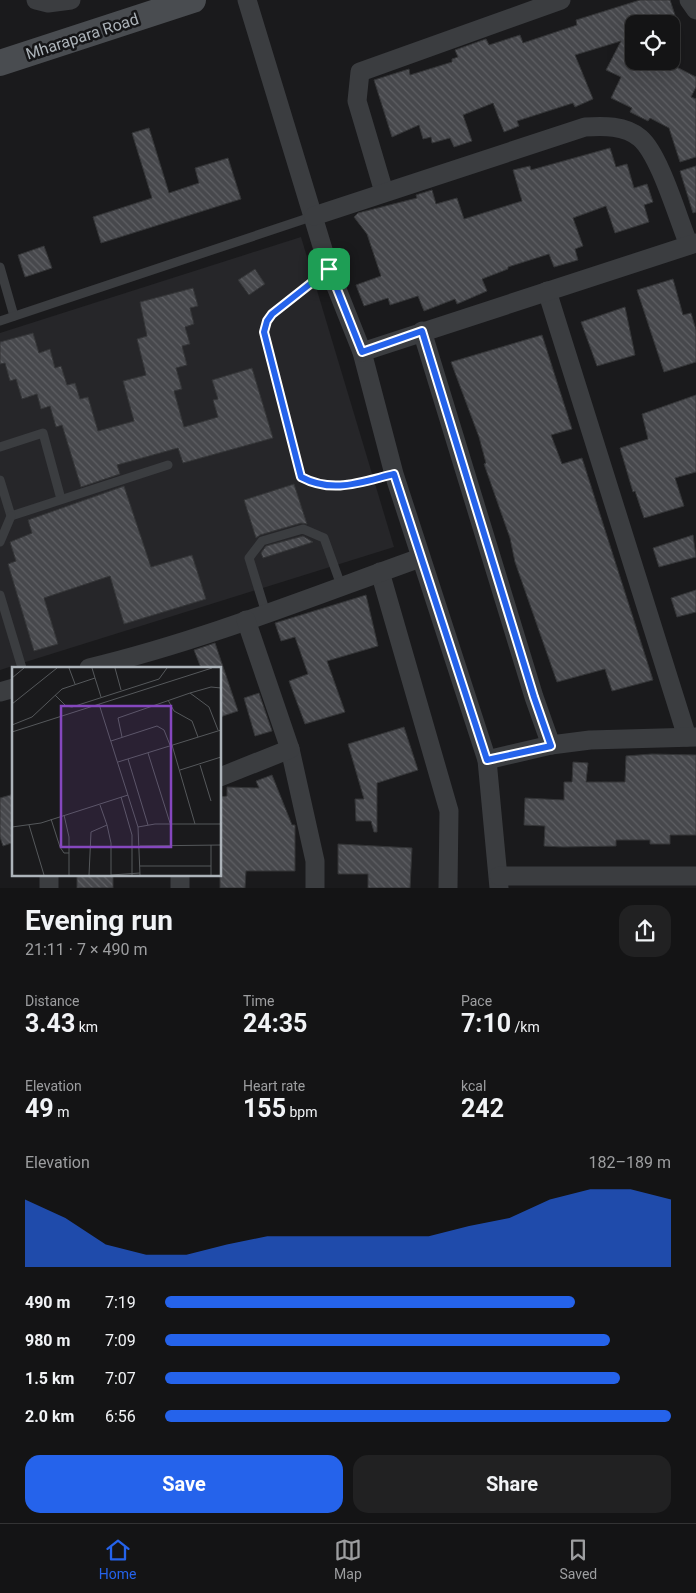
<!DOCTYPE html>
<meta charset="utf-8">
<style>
body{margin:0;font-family:Roboto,sans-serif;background:#212122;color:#f1f3f6;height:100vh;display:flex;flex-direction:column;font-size:19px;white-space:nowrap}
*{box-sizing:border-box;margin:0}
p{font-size:16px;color:#9d9ea0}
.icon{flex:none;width:28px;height:28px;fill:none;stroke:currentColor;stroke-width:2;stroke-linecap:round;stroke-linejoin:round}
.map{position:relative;height:888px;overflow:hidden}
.side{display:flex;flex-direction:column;background:#141415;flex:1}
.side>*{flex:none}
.buttons{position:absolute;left:625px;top:15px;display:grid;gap:10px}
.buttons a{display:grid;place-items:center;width:55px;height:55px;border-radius:10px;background:#141415;box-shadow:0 5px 20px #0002,0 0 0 1px #333334;font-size:25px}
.pin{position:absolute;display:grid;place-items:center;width:42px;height:42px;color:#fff;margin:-21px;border-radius:10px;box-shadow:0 2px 8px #0006}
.round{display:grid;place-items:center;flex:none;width:52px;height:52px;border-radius:15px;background:#212122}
.head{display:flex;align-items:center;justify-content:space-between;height:85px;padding:0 25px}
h1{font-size:28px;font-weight:700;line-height:38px}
.figures{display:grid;grid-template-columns:repeat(3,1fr);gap:8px;height:85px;padding:5px 25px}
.figures div{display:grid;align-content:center}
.figures b{font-size:25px;font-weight:700}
.figures small{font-size:14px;font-weight:400}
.figures p{font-size:14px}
.chart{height:140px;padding:10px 25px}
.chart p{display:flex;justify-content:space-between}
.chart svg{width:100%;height:90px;margin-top:5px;fill:#2563eb;opacity:.7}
.action{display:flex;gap:10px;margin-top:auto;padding:10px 25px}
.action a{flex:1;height:58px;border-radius:15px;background:#2563eb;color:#fff;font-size:20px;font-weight:700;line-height:58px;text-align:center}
.action a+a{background:#212122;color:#f1f3f6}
ul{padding:0 25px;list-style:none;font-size:16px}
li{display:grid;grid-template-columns:80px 60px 1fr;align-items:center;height:38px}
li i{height:12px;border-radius:6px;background:#2563eb}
.tab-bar{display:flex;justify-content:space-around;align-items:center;height:70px;border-top:1px solid #333334;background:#141415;font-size:14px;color:#9d9ea0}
.tab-bar a{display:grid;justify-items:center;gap:2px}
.tab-bar .on{color:#2563eb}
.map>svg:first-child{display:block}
.built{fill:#262629}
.building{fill:url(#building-back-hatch);stroke:#343537}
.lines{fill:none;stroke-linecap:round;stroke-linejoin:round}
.service{stroke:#3b3d40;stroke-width:9}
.minor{stroke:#3b3d40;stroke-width:19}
.secondary{stroke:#494c50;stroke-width:26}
.route-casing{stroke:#fff;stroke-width:10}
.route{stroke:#2563eb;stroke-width:6}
.labels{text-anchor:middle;stroke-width:5;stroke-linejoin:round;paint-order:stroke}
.street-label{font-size:16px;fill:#adb4ba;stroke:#151517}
.inset-road{fill:none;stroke:#55585b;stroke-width:1}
.view{fill:#8547be;fill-opacity:0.15;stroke:#8547be;stroke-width:2.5}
.inset-edge{fill:none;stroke:#adb4ba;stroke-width:2.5}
</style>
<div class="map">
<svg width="696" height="888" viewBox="0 0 696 888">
<defs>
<pattern id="building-back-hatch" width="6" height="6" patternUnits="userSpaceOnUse" patternTransform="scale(1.25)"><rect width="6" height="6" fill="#47484c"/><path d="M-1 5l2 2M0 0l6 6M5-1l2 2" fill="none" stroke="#5f6064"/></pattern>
</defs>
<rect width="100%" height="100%" fill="#1a1a1c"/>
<path class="built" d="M301,237L394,547L0,670V333Z"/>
<g class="building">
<path d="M640,0H670L678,24H634V61H665L696,77V87L691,97L696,99V157L680,162L669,128L650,118L648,121L630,112L632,108L611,98L621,77L606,70L621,41L575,55L593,99L575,107L573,103L517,121L519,126L504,132L493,103L463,115L472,141L454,147L450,138L432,143L431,137L423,139L419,125L392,137L374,80L409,69L410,75L452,62V59L458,57L455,50L486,39L489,45L520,35L523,43L577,25L576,20Z"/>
<path d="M149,128L169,193L199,183L195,168L228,158L241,199L101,243L93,217L152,198L132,133Z"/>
<path d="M610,148L616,167L627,164L634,188L647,184L653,202L644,205L649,222L615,233L606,206L573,218L583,246L575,249L578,260L554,267L549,254L508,267V269L482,279L487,291L457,304L455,299L424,311L418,296L390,305L388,298L364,306L356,285L381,276L367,234L354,217L358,213L417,198L416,195L432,190L436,204L457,198L464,219L522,201L513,170L530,166L531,170Z"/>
<path d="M696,166V212L693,213L680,171Z"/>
<path d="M44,246L52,268L25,277L18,255Z"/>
<path d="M255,269L265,284L249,295L238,280Z"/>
<path d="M673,279L683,315L691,313L696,330V362L664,372L637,290Z"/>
<path d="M193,288L198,306L190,308L194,324L185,327L190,344L182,346L187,365L176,368L182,389L174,391L184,427L218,417L213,400L218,399L212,380L252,368L273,438L183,463L178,448L117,465L120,474L81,487L62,425L56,427L50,406L41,409L37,394L22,399L16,379L10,381L5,363L0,364V342L33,333L39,353L50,349L55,368L61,366L67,385L75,383L80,399L88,397L98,431L134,421L123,381L146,375L137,339L147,336L140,302Z"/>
<path d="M625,307L635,355L597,366L581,322Z"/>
<path d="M542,335L572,429L551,435L562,464L582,458L653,680L612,691L605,669L557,682L515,562L510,538L484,464L486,463L479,437L451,362Z"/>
<path d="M696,395V472L675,478L684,506L644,518L635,491L633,492L620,448L648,439L642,414Z"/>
<path d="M294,484L307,524L301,523L260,535L256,538L244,500Z"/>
<path d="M124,486L151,567L192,555L206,599L124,624L110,576L44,598L58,644L34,651L8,564L16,561L10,542L32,533L28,520Z"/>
<path d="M693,535L696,557L659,567L653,548Z"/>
<path d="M303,536L313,542L263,558L261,553L266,546Z"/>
<path d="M696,590V612L677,617L671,598Z"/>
<path d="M366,595L378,646L327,661L345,712L305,724L289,681L308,674L295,637L281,641L275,623Z"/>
<path d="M215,643L238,711L220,717V668H201L194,650Z"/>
<path d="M259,693L272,731L255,736L244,698Z"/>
<path d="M404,727L418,770L377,783V832H374L371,821H356L355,799H364L348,744Z"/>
<path d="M652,754L696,755V835H670V844H650V840H616V846L563,847L544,846L545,826L524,825L525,798L564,800V782H572L573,762L588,763L586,782H625L626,756Z"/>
<path d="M272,775L292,825H295V871H246L245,888H220V797L227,796V787L259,788L256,781Z"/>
<path d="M14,794V842L3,846L0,837V798Z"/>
<path d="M338,844L412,848L410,888H368V874H338Z"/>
<rect x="77" y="874" width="36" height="14"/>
</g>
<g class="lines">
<g class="service">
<path d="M0,267L14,316"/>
<path d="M329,269L272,314L267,321L264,332L301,477C333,494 361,482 394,474"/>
<path d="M0,321L314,216"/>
<path d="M0,447L43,433L61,499"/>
<path d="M0,480L11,516L168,465"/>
<path d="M0,542L11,516"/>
<path d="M0,595L22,668"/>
<path d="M266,613L249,558L262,541L303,529L324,538L342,588"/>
</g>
<g class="minor">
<path d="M36,0L48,3L71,0"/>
<path d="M247,0L329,269L362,352L394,474L487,760L499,888"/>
<path d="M689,0L696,10"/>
<path d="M384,192L357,101L360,72L561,0"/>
<path d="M314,216L585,127C603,126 625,125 640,138C660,155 678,219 689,245"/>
<path d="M547,291L687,737"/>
<path d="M422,331L534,697L551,745"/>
<path d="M362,352L696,243"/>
<path d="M380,572L449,811L448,888"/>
<path d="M89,668C202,641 311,597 420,558"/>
<path d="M0,692L14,688"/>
<path d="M290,749L315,861V888"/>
<path d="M487,760L551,745L590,740L696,737"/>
<path d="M220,777L290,749L246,620"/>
<path d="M499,876H696"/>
<path d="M49,888V874"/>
<path d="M180,888V874"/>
</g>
<path class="secondary" d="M0,63L193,0"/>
</g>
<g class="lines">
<g class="route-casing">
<path id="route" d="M329,269L362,352L422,331L534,697L551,746L487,760L394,474C361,482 333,494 301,477L264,332L267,321L272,314Z"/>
</g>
<use href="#route" class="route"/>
</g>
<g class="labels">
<g class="street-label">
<text transform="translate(82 36) rotate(-18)" y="6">Mharapara Road</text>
</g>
</g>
<g transform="translate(12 667)">
<rect width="209" height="209" fill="#1a1a1c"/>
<path class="inset-road" d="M57,1L63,17M103,1L109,23M0,11L12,1M83,11L89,30M178,26L197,40L206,63M43,28L54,39L60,40L147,12L155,1M156,33L162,44L180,54L186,70M0,37L45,1M87,37L126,160L128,208M0,58L20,50L50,22L83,11L80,1M0,65L200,1M110,70L106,51L178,26L199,20L209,21M99,74L145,59L152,63L158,78M160,78L183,157M136,86L158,156M116,92L136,158M106,95L209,63M188,98L199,134M168,103L209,90M109,130L120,168V208M52,148L57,170V208M39,152L48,180L52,186H57M17,158L32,208M95,158L99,176V208M0,160L29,156L116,128M126,160L143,157H209M128,179L209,178M128,199H199M77,208L79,165L95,158L88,138M99,208L128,206M199,208V178"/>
<path class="view" d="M49,39H159V180H49Z"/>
<rect width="209" height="209" class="inset-edge"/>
</g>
</svg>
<div class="buttons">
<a><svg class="icon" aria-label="locate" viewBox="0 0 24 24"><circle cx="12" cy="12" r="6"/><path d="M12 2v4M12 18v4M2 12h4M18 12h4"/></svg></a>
</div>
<div class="pin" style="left:329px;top:269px;background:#1e9e55"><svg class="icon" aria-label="arrive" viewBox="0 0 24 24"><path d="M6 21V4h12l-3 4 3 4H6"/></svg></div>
</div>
<section class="side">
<div class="head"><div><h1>Evening run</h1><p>21:11 · 7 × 490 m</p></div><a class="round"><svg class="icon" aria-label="share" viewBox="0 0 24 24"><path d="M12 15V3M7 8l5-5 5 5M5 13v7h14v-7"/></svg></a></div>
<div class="figures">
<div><p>Distance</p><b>3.43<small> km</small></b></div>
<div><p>Time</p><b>24:35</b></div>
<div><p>Pace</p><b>7:10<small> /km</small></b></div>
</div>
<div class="figures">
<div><p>Elevation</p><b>49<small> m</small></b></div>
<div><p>Heart rate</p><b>155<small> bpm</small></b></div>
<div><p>kcal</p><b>242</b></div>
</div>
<div class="chart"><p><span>Elevation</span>182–189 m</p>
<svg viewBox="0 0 160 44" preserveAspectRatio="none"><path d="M0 44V11L10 20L20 33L30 38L40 38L50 33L60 29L70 29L80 29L90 29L100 29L110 24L120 20L130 11L140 6L150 6L160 11V44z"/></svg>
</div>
<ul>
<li><b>490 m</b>7:19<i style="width:81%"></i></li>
<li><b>980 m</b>7:09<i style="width:88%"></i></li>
<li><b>1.5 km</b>7:07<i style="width:90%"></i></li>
<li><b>2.0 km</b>6:56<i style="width:100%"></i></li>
</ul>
<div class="action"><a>Save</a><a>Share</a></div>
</section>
<nav class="tab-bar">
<a class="on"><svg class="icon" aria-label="home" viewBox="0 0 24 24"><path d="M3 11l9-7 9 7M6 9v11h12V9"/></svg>Home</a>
<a><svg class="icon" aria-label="map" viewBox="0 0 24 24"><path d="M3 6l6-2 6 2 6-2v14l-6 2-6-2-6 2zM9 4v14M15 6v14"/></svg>Map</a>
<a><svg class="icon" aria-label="saved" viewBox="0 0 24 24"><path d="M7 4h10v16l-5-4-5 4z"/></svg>Saved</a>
</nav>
